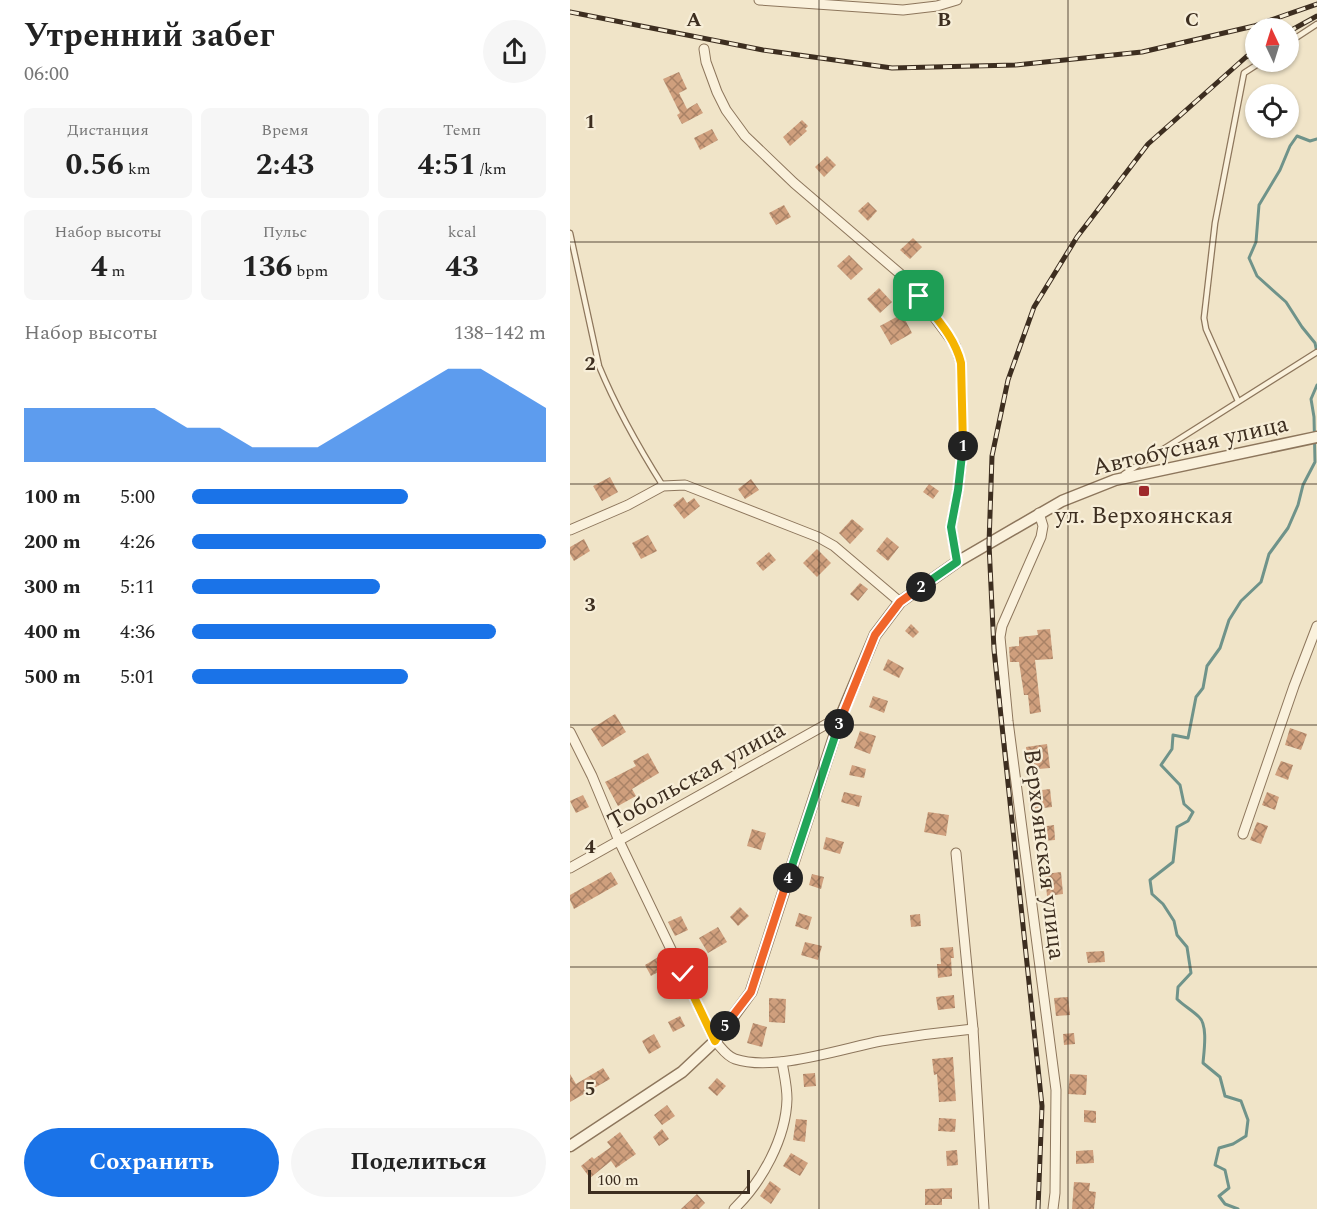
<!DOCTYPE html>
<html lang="ru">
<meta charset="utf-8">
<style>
body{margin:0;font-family:Spectral,serif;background:#f6f6f6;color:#222;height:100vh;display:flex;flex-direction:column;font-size:22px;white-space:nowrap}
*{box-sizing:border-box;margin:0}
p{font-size:20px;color:#767676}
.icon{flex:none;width:33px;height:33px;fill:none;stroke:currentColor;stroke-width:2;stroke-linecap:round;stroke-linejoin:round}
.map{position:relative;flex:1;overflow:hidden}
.details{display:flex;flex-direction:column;background:#fff;width:570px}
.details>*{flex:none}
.needle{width:39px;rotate:356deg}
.tools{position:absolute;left:675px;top:18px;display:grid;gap:12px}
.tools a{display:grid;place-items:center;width:54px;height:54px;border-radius:50%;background:#fff;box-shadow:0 2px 4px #0004;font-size:30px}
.scale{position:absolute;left:18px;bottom:15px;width:162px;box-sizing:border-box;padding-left:6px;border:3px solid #3d2e20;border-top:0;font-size:16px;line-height:21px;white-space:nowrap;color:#3d2e20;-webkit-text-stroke:4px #f7eed8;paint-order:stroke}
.pin{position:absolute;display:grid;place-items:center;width:51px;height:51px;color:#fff;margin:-26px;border-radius:12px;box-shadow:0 3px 9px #0006}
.km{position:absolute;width:30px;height:30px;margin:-15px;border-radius:50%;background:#222;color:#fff;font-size:16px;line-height:30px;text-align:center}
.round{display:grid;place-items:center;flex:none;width:63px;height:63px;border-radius:32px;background:#f6f6f6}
.summary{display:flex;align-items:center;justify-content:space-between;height:102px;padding:0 24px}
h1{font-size:33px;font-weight:700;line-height:45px}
.metrics{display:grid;grid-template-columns:repeat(3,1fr);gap:9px;height:102px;padding:6px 24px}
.metrics div{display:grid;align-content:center;border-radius:9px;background:#f6f6f6;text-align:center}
.metrics b{font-size:30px;font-weight:700}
.metrics small{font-size:16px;font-weight:400}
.metrics p{font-size:16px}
.chart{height:168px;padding:12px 24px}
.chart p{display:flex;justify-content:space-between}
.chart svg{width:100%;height:108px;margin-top:6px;fill:#1a73e8;opacity:.7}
.primary-button{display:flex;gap:12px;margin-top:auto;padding:12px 24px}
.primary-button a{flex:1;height:69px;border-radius:36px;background:#1a73e8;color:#fff;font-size:24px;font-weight:700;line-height:69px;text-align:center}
.primary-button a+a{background:#f6f6f6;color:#222}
ul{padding:0 24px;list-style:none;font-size:20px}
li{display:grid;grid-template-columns:96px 72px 1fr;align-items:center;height:45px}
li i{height:15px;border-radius:8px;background:#1a73e8}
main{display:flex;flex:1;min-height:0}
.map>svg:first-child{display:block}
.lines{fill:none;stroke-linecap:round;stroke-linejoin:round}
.stream{stroke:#6f938a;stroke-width:3}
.building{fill:url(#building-cross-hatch)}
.service-casing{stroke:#8d765c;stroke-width:7}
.minor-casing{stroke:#8d765c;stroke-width:11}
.tertiary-casing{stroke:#8d765c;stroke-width:13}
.service{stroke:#faf1dc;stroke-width:4.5}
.minor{stroke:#faf1dc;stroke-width:9}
.tertiary{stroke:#faf1dc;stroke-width:10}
.rail-casing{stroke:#3d2e20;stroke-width:5}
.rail{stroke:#f7eed8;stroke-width:3;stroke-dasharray:9;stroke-linecap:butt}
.split-1-casing{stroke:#fff;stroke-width:12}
.split-2-casing{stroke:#fff;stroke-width:12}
.split-3-casing{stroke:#fff;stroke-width:12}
.split-4-casing{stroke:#fff;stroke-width:12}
.split-5-casing{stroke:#fff;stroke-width:12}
.split-6-casing{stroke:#fff;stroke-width:12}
.split-1{stroke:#f5b400;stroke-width:8}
.split-2{stroke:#22a559;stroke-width:8}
.split-3{stroke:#f0652b;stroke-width:8}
.split-4{stroke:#22a559;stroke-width:8}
.split-5{stroke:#f0652b;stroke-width:8}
.split-6{stroke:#f5b400;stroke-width:8}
.grid{fill:none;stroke:#3d2e20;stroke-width:1.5;stroke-opacity:0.55}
.poi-dot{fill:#9e2a2b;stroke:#f7eed8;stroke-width:2}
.labels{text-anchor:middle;stroke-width:4.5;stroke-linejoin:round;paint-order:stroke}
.street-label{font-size:24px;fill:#3d2e20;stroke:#f7eed8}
.poi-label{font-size:24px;fill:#3d2e20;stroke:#f7eed8}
.grid-label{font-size:20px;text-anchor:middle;font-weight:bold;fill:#3d2e20;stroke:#f7eed8;stroke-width:4.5;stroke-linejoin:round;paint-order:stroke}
</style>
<main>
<section class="details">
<div class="summary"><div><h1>Утренний забег</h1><p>06:00</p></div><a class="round"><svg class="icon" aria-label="share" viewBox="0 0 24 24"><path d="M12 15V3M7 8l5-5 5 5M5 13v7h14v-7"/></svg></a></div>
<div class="metrics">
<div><p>Дистанция</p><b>0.56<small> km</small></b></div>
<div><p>Время</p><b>2:43</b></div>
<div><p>Темп</p><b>4:51<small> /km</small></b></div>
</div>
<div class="metrics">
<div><p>Набор высоты</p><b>4<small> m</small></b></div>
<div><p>Пульс</p><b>136<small> bpm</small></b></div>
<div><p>kcal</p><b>43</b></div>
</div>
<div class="chart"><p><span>Набор высоты</span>138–142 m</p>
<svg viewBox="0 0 160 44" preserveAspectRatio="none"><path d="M0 44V22L10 22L20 22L30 22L40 22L50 30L60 30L70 38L80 38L90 38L100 30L110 22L120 14L130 6L140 6L150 14L160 22V44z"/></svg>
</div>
<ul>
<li><b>100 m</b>5:00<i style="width:61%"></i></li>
<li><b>200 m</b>4:26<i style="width:100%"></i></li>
<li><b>300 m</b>5:11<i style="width:53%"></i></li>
<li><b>400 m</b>4:36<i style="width:86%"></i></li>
<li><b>500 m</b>5:01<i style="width:61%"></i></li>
</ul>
<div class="primary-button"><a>Сохранить</a><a>Поделиться</a></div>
</section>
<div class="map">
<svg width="747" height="1209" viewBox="0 0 747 1209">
<defs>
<pattern id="building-cross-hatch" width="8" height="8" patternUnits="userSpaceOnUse" patternTransform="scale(1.5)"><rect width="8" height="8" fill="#cf9f7d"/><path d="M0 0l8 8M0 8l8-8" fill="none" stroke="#a98266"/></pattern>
</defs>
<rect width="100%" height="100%" fill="#f0e4c8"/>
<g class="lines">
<g class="stream">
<path d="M747,353L745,343L732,327L716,302L687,276L679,258L686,242L689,205L710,170L720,146L727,136L740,141L747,139"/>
<path d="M668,1209L655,1204L649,1196L659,1188L655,1170L645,1165L649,1148L663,1144L676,1136L678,1120L671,1101L655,1096L650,1077L633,1063C634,1051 638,1025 629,1017C622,1010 614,1006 607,999L608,987L621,973L617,947L607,935L604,921L593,904L582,894L580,880L603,862L607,827L618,821L623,812L614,804L610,785L591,765L602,749L603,735L618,738L626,697L633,688L637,666L650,648L659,620L671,601L691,582L699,554L718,528L728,505L733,485L745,462L744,417L741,399L747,385"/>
</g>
</g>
<g class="building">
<path d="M109,72L117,89L109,93L117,109L127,103L133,113L112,124L107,115L110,113L93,79Z"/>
<path d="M232,120L238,126L235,129L237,131L220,146L213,137Z"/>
<path d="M142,129L148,140L130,150L124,138Z"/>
<path d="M257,156L266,165L254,177L245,167Z"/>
<path d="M298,202L307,211L298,221L288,211Z"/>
<path d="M214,205L221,217L206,225L199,213Z"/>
<path d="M343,238L352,247L340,259L330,250Z"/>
<path d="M279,255L293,269L281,280L267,266Z"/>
<path d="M309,288L322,302L310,313L297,299Z"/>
<path d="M332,314L342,333L321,345L310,326Z"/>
<path d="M40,477L48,492L32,501L23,486Z"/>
<path d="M181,479L189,490L175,499L168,489Z"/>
<path d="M359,484L369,491L363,499L353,492Z"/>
<path d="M113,497L117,503L124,498L130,506L114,519L103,505Z"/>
<path d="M282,519L294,529L280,544L269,533Z"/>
<path d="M78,535L87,551L71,559L62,543Z"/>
<path d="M317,537L329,547L318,561L306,551Z"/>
<path d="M14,539L20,551L4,561L0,554V547Z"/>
<path d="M247,549L261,563L247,577L233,563Z"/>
<path d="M199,552L206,560L193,571L186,563Z"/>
<path d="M290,583L298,589L288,601L280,594Z"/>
<path d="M341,624L349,632L343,638L335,631Z"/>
<path d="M480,629L483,659L465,660L471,712L460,714L458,695H454L449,662H440L439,647L449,646V637L468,635L467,630Z"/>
<path d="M318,659L334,668L329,678L313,670Z"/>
<path d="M303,696L318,701L314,713L299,707Z"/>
<path d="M45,714L56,732L32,747L21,729Z"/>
<path d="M720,728L737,734L731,750L715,745Z"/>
<path d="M290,731L306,736L300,754L284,748Z"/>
<path d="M477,744L480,768L458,770L456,747Z"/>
<path d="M78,753L89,773L62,789L66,796L48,806L35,782L66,766L63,761Z"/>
<path d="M711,761L723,765L718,780L705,775Z"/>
<path d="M282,765L296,769L294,778L279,775Z"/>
<path d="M480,789L482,807L465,809L463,791Z"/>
<path d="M274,792L292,796L289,807L271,802Z"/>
<path d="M697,792L709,797L705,810L692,805Z"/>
<path d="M13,795L19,807L6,813L0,801Z"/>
<path d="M358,812L379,815L376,836L354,832Z"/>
<path d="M687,822L698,826L691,844L680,840Z"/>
<path d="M484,825L485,840L472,841L470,827Z"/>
<path d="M182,829L196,833L191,850L177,846Z"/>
<path d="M256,837L274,842L270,854L253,849Z"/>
<path d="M41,872L48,884L4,909L0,900V895Z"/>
<path d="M491,872L493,894L477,896L475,874Z"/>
<path d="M242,874L254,877L251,889L239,885Z"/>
<path d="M170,907L179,916L168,926L160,917Z"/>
<path d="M229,913L242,917L238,930L225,926Z"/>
<path d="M350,914L351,926L341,927L340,915Z"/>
<path d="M111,916L118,930L105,936L98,922Z"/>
<path d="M148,927L157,942L138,953L129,938Z"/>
<path d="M235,942L252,946L248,960L231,955Z"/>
<path d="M383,947L384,958H381L382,976L368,978L367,964H371L370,948Z"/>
<path d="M534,951L535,962L518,963L516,952Z"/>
<path d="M90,956L97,967L81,976L75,965Z"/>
<path d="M384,995L385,1008L368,1010L366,997Z"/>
<path d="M498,997L500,1015L486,1016L484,998Z"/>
<path d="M199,998L216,999L215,1023L199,1022Z"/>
<path d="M110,1016L115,1026L103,1032L98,1022Z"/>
<path d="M183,1023L197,1027L192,1047L177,1043Z"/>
<path d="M504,1033L505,1044L494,1045L493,1034Z"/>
<path d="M84,1034L91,1047L79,1054L72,1041Z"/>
<path d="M383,1057L386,1101L369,1102L367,1074L364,1075L362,1059Z"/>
<path d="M33,1068L40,1079L0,1102V1074L6,1084Z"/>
<path d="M245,1073L246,1086L234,1087L233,1074Z"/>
<path d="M500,1074L517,1075L516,1095L498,1094Z"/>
<path d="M147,1078L156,1086L147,1096L138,1088Z"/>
<path d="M97,1105L105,1116L92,1125L84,1115Z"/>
<path d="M514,1110L526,1111V1123L514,1122Z"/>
<path d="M369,1118L386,1119L385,1132L368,1131Z"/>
<path d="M226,1119L237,1120L235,1142L223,1140Z"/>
<path d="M92,1129L99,1139L89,1146L83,1137Z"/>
<path d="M50,1132L66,1154L46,1168L41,1161L20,1178L11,1166L22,1157L24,1159L41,1147L37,1142Z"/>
<path d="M387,1150L388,1165L377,1166L376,1151Z"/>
<path d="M523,1150L524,1163L506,1164V1151Z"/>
<path d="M221,1153L238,1163L230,1176L213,1166Z"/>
<path d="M200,1181L211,1189L201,1204L190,1196Z"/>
<path d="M504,1182L520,1183L519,1191L526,1192L524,1209H502Z"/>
<path d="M382,1188V1199H372V1205H355V1189Z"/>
<path d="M127,1194L135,1203L129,1209H111Z"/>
</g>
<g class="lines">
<g class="service-casing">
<g id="service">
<path d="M718,43L747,24"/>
<path d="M0,233L29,366C46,407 69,448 93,486"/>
<path d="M668,401L636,329L634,318L645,223L674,73L691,62"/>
<path d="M554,474L747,352"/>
</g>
</g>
<g class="minor-casing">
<g id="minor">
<path d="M189,0L333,10L367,6L387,0"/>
<path d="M134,49L136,62L147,92L156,110L175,136L224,183L335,278L385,345L391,363L393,449L388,490L381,527L387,562"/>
<path d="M469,513L473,526L471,537L432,626L430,637L438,721L486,1090L485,1193L483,1209"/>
<path d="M0,530L58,505L93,486L115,485L248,537L264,546L330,602"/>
<path d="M0,732L22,776L49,841L145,1041C151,1047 156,1056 165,1059C203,1072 271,1049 311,1041C342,1036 373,1032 403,1029"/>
<path d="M673,834L724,686L747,626"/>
<path d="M386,853L403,1029L414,1209"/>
<path d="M0,868L271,716"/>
<path d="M164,1209C192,1182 216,1138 217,1099C217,1086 214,1074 212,1062"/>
</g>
</g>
<g class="tertiary-casing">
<path id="tertiary" d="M0,1146L112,1072L145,1041L181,992L271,716L305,635L330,602L387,562L492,501L545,480L747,437"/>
</g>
<use href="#service" class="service"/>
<use href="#minor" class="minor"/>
<use href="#tertiary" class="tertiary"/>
<g class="rail-casing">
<g id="rail">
<path d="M0,12L193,50L322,68L445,65L572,52L684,26L747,4"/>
<path d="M718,32L747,16"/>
<path d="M468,1209L472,1106L424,650L419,544L422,456L438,380L464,307L507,237L578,144L676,57L686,51"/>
</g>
</g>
<use href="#rail" class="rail"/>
</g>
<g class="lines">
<g class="split-1-casing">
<path id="split-1" d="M349,296C365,317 385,337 391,363L393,446"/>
</g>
<g class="split-2-casing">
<path id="split-2" d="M351,587L387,562L381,527L388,490L393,446"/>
</g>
<g class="split-3-casing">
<path id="split-3" d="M269,724L305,635L330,602L351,587"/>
</g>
<g class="split-4-casing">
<path id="split-4" d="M218,878L269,724"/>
</g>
<g class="split-5-casing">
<path id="split-5" d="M155,1026L181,992L218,878"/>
</g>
<g class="split-6-casing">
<path id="split-6" d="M113,974L145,1041L155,1026"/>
</g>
<use href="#split-1" class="split-1"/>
<use href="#split-2" class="split-2"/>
<use href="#split-3" class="split-3"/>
<use href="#split-4" class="split-4"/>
<use href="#split-5" class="split-5"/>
<use href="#split-6" class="split-6"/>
</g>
<path class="grid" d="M249,0V1209M498,0V1209M0,242H747M0,484H747M0,725H747M0,967H747"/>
<rect class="poi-dot" x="568" y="485" width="12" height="12" rx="3"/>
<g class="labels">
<g class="street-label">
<text transform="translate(620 445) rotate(-13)" y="8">Автобусная улица</text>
<text transform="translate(126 775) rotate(-29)" y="8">Тобольская улица</text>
<text transform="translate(475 854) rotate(83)" y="8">Верхоянская улица</text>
</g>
<g class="poi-label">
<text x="574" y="523">ул. Верхоянская</text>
</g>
</g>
<g class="grid-label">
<text x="124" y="26">A</text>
<text x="374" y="26">B</text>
<text x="622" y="26">C</text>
<text x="20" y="128">1</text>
<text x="20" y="370">2</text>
<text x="20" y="611">3</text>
<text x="20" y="853">4</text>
<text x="20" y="1095">5</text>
</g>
</svg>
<div class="tools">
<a><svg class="needle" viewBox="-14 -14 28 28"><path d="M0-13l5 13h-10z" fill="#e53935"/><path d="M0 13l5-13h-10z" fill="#767676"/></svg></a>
<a><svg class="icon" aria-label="locate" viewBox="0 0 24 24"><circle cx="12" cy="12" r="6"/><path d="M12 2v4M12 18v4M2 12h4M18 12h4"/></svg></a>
</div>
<div class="scale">100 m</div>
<div class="pin" style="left:349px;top:296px;background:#1e9e55"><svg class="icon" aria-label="arrive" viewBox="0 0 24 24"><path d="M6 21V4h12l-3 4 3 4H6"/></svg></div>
<div class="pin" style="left:113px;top:974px;background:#d93025"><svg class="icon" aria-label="check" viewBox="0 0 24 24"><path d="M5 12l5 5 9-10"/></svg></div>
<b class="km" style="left:393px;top:446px">1</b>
<b class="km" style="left:351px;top:587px">2</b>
<b class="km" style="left:269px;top:724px">3</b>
<b class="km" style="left:218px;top:878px">4</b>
<b class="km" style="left:155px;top:1026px">5</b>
</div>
</main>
